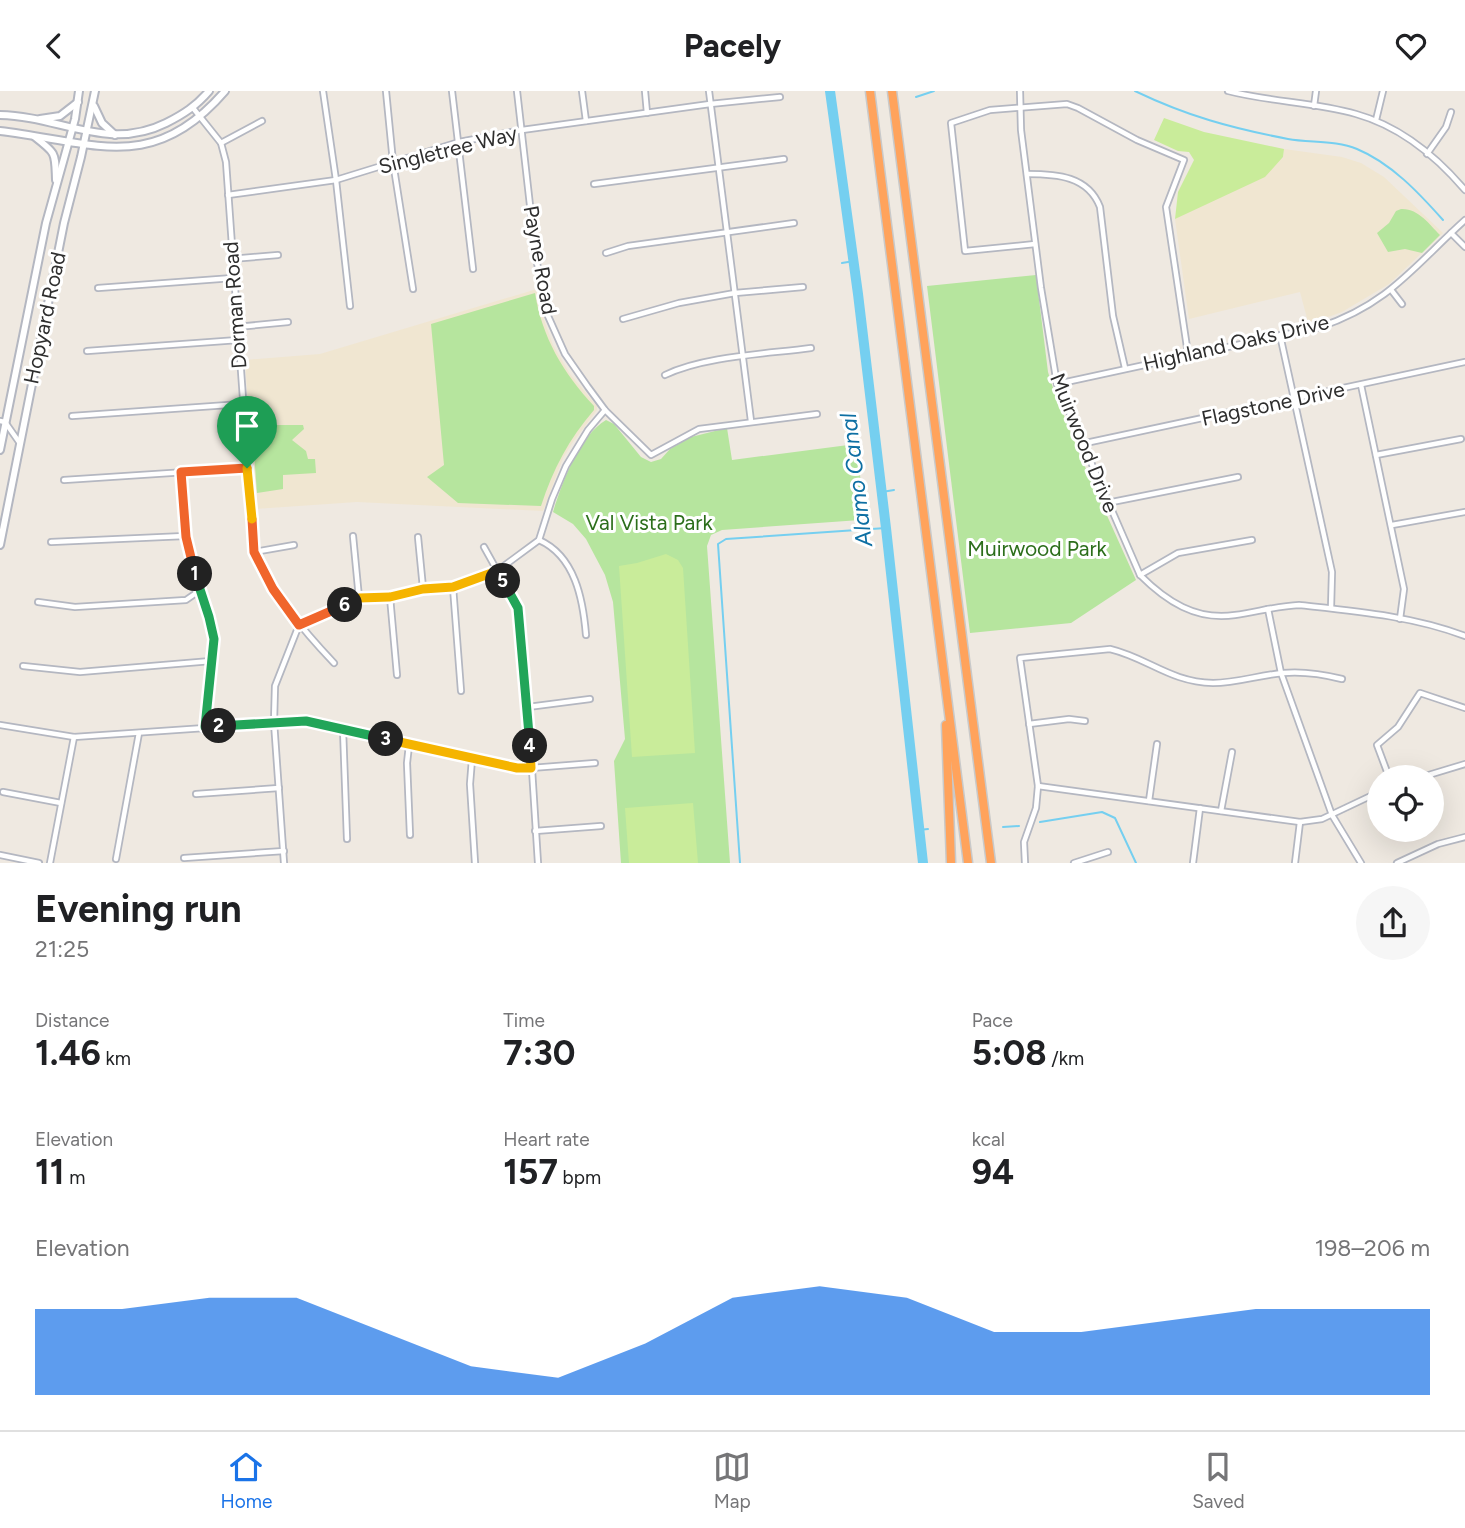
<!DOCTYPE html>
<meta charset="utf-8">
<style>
body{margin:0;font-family:Figtree,sans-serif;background:#f6f6f6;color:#202124;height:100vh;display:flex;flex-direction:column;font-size:26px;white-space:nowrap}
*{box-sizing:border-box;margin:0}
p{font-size:23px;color:#757577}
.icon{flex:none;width:38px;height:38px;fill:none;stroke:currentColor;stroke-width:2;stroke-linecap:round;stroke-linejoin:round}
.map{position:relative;height:772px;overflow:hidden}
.details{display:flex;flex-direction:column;background:#fff;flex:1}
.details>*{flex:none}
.tools{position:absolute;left:1367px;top:674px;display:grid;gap:14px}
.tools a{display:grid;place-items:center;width:77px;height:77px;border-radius:50%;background:#fff;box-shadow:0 7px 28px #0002;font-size:35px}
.pin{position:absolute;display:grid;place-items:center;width:60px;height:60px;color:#fff;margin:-72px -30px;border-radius:50% 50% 50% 0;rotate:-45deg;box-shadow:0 0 7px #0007}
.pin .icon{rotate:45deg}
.km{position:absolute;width:35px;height:35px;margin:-18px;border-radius:50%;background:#222;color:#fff;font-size:19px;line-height:35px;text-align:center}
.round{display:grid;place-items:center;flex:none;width:74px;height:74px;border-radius:37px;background:#f6f6f6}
.headline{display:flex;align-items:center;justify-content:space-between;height:119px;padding:0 35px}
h1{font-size:38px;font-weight:700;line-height:52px}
.metrics{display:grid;grid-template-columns:repeat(3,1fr);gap:10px;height:119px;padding:7px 35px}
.metrics div{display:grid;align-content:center}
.metrics b{font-size:35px;font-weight:700}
.metrics small{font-size:19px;font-weight:400}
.metrics p{font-size:19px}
.chart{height:196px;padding:14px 35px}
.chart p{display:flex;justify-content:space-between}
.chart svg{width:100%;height:126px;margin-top:7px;fill:#1a73e8;opacity:.7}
header{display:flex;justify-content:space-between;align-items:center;height:91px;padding:0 35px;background:#fff;font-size:32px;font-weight:700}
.menu{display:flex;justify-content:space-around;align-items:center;height:98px;border-top:2px solid #e0e0e0;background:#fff;font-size:19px;color:#757577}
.menu a{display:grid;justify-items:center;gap:4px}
.menu .active{color:#1a73e8}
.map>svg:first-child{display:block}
.education{fill:#f0e6d1}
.green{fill:#b6e59e}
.pitch{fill:#c9ec9a}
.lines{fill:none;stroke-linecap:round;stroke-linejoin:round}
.stream{stroke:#75cff0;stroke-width:2}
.river{stroke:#75cff0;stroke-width:10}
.minor-casing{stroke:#b4b7c1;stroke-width:8}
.secondary-casing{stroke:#b4b7c1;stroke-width:10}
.motorway-casing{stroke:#c9c9c9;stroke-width:11}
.minor{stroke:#fff;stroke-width:4.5}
.secondary{stroke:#fff;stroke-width:6}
.motorway{stroke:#ffa35c;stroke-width:8}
.split-1-casing{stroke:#fff;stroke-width:14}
.split-2-casing{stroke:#fff;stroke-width:14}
.split-3-casing{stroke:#fff;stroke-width:14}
.split-4-casing{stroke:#fff;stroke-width:14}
.split-5-casing{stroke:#fff;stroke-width:14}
.split-6-casing{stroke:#fff;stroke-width:14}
.split-7-casing{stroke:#fff;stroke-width:14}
.split-8-casing{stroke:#fff;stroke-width:14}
.split-1{stroke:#f0652b;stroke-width:9}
.split-2{stroke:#22a559;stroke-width:9}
.split-3{stroke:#22a559;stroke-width:9}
.split-4{stroke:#f5b400;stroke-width:9}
.split-5{stroke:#22a559;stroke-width:9}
.split-6{stroke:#f5b400;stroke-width:9}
.split-7{stroke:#f0652b;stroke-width:9}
.split-8{stroke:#f5b400;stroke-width:9}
.labels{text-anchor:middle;stroke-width:6;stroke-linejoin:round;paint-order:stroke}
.street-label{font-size:21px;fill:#2e2e2e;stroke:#fff}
.park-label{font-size:21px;fill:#2c6e1b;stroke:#fff}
.water-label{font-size:23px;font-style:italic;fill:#0d6fa3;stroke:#fff}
</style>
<header><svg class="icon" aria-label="back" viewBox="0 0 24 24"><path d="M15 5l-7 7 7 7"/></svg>Pacely<svg class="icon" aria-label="heart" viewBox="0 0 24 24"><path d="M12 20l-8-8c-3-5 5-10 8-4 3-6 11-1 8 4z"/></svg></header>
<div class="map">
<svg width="1465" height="772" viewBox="0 0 1465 772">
<rect width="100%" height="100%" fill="#efe9e1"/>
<g class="education">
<path d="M1284,58L1342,66L1361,72L1384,86L1443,142L1389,193L1342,221L1331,225L1308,231L1300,201L1189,228L1175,128L1283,67Z"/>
<path d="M537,198L542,223L553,254L570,283L597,315V319L573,351L563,367L543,420L357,411L255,418L245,269L320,263Z"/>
</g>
<g class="green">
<path d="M1401,118C1418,117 1429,133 1440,144L1422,162L1405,158L1388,161L1377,142L1389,132L1396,120Z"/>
<path d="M1036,184L1048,281L1054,300L1082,369L1136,489L1071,532L970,542L927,195Z"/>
<path d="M535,202C542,246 563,282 594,315V319C569,348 553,378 541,415L458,412L427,386L444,374L431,233Z"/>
<path d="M250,309L256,314L257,335H262L263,330L266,334H303L304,338L292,349L306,360L308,368H315L316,382L283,384V398L257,402Z"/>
<path d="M606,329L614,333L641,366L651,371L661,368L670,358L691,346L727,337L732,369L856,353L865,423L860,429L722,439L711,444L707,455L730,772H621L614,670L625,648L613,511L605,484L586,448L573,433L553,421C562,392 579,345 606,329Z"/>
</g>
<g class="pitch">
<path d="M1164,27L1204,41L1284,58L1283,66L1265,86L1175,128L1178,101L1194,69L1189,61L1178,60L1154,49Z"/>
<path d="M666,463L678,469L683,477L695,662L632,666L619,475L637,472Z"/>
<path d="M693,712L698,772H629L625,717Z"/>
</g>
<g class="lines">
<g class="stream">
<path d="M1135,0C1187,25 1231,37 1288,48C1310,52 1336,49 1357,58C1391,72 1419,102 1443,129"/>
<path d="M916,6L934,0"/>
<path d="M842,172L854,170"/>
<path d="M882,401L894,399"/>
<path d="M1040,731L1102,721L1115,727L1136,772"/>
<path d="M1003,736L1019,735"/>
<path d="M919,739L928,738"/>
<path d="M740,772L718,453L726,448L886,437"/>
</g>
<path class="river" d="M830,0L858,203L886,437L923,772"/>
<g class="minor-casing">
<g id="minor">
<path d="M323,0L336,89L350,215"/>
<path d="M386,0L393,71L413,198"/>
<path d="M452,0L473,178"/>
<path d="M517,0L536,167L548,225L565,263L588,296L605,319L651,364L699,338L817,323"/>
<path d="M582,0L586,30"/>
<path d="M645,0L647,22"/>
<path d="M709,0L751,330"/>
<path d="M1020,0L1021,39L1041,197L1057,293L1140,484C1166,510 1196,530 1235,524C1257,521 1277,515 1299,514C1354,520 1413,525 1465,545"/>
<path d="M1228,0C1270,11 1314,11 1356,23C1399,35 1436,65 1465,99"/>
<path d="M1314,15L1316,0"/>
<path d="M193,17L221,52L226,71L254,461C278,508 298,534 334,572"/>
<path d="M1376,29L1383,0"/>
<path d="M221,52L262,30"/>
<path d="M1427,63L1446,36L1451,21"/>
<path d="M1027,83C1057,83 1088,85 1100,116L1113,225L1125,277"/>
<path d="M594,93L784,68"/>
<path d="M228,104L336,89L459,51L522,39L710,13L780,6"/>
<path d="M1451,142L1465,156"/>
<path d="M1035,153L965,160L951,32L990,19L1067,13L1078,17L1137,49L1184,69L1166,116L1188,263"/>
<path d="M606,162L628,155L794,132"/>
<path d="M231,168L278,164"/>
<path d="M98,197L233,187"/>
<path d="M1392,200L1402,213"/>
<path d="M623,228L679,212L735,202L803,196"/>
<path d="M237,236L288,231"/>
<path d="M1280,244L1332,481L1331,517"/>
<path d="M87,260L238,249"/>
<path d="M665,284C704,265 767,263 811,257"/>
<path d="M1057,293L1320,236C1389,213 1414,175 1465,129"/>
<path d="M1361,294L1404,498L1400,528"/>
<path d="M72,325L242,313"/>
<path d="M0,330L5,331L19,351"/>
<path d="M1081,353L1465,271"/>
<path d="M1376,364L1461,348"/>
<path d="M181,381L185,445L199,500L213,538L205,636"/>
<path d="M64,389L247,377"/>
<path d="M1107,412L1238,386"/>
<path d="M1392,434L1465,421"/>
<path d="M353,445L359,507"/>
<path d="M418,446L423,497"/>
<path d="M539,449C575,465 583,508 586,544"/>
<path d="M51,451L185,445"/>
<path d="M484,456L518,517L528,616L538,772"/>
<path d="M254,461L294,454"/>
<path d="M1140,484L1178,462L1252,449"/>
<path d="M453,496L461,600"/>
<path d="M390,506L397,584"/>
<path d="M38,511L75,516L186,509L199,500"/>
<path d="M1268,518L1281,582L1332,724L1361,772"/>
<path d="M23,575L80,581L211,570"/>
<path d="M528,616L590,608"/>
<path d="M1029,633L1069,628L1085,630"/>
<path d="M0,634L74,646L306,630L504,676L531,677L595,672"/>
<path d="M343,638L347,748"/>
<path d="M409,654L407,672L410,744"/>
<path d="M472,668L470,693L475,772"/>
<path d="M1389,686L1377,654L1398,636L1420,602L1465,617"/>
<path d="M1422,686L1465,673"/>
<path d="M1038,695L1300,731L1322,728L1379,701"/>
<path d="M3,701L61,712"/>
<path d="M196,703L279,697"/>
<path d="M1149,710L1157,653"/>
<path d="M1221,720L1232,661"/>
<path d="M535,740L601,735"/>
<path d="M0,764L39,772"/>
<path d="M184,767L284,760"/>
<path d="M116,768L139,642"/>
<path d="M50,772L74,646"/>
<path d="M284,772L274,631L275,595L299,534L359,507L390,506L423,498L453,496L497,480L539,449L552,408L566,375L588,339L605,319"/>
<path d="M1025,772L1024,751L1036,717L1038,695L1020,567L1110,558C1148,567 1170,591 1213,592C1237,592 1259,584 1283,582C1304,580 1322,583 1342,588"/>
<path d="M1074,772L1108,761"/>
<path d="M1193,772L1200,717"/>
<path d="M1295,772L1300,731"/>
<path d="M1397,772L1438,753L1465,746"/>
</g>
</g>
<g class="secondary-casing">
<g id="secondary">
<path d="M94,15L102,32L115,44"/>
<path d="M0,24C59,25 108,61 166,32C184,23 196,15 209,0"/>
<path d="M40,28L60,25L78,11"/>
<path d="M0,40C94,51 153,84 225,0"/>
<path d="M35,46C57,63 55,62 56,89"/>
<path d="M0,359L46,132L75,28L79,0"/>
<path d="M0,454L64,132L81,66L95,0"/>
</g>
</g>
<g class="motorway-casing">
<g id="motorway">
<path d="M870,0L968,772"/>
<path d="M892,0L991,772"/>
<path d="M946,634L951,772"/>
</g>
</g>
<use href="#minor" class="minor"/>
<use href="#secondary" class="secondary"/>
<use href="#motorway" class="motorway"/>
</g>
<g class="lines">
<g class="split-1-casing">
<path id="split-1" d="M195,483L186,446L181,381L247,377"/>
</g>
<g class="split-2-casing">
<path id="split-2" d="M195,483L209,526L214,548L205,636L219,635"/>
</g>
<g class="split-3-casing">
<path id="split-3" d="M219,635L306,630L386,648"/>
</g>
<g class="split-4-casing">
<path id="split-4" d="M386,648L517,677H531L530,655"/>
</g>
<g class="split-5-casing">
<path id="split-5" d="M503,490L518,517L530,655"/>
</g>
<g class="split-6-casing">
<path id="split-6" d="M345,514L359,507L390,506L423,498L453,496L497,480L503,490"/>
</g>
<g class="split-7-casing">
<path id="split-7" d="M252,428L254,461L273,498L299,534L345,514"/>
</g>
<g class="split-8-casing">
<path id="split-8" d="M247,377L252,428"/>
</g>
<use href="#split-1" class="split-1"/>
<use href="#split-2" class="split-2"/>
<use href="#split-3" class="split-3"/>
<use href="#split-4" class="split-4"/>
<use href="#split-5" class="split-5"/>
<use href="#split-6" class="split-6"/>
<use href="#split-7" class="split-7"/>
<use href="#split-8" class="split-8"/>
</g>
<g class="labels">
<g class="street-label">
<text transform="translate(448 59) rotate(-14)" y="7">Singletree Way</text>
<text transform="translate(540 169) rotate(80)" y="7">Payne Road</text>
<text transform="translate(235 214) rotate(-94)" y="7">Dorman Road</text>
<text transform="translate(45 227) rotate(-78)" y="7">Hopyard Road</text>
<text transform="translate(1236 252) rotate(-13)" y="7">Highland Oaks Drive</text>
<text transform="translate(1273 313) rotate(-12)" y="7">Flagstone Drive</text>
<text transform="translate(1084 352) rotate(68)" y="7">Muirwood Drive</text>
</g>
<g class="park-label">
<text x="649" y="439">Val Vista Park</text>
<text x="1037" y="465">Muirwood Park</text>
</g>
<g class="water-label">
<text transform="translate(856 389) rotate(-97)" y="8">Alamo Canal</text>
</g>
</g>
</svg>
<div class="tools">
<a><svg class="icon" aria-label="locate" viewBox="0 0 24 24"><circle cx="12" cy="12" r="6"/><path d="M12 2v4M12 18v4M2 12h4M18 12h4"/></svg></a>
</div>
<div class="pin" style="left:247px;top:377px;background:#1e9e55"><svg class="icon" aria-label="arrive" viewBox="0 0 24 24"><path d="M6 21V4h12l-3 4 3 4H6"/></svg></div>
<b class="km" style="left:195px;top:483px">1</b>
<b class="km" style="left:219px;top:635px">2</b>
<b class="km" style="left:386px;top:648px">3</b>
<b class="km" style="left:530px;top:655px">4</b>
<b class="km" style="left:503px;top:490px">5</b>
<b class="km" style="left:345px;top:514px">6</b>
</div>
<section class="details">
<div class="headline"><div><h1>Evening run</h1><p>21:25</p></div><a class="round"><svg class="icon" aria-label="share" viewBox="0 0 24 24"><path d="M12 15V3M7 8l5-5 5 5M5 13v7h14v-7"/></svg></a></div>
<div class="metrics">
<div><p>Distance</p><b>1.46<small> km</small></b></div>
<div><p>Time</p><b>7:30</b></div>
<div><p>Pace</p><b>5:08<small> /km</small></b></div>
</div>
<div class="metrics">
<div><p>Elevation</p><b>11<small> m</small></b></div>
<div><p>Heart rate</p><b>157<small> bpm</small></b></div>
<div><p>kcal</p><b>94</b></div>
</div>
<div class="chart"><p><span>Elevation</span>198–206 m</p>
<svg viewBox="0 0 160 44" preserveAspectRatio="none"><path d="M0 44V14L10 14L20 10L30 10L40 22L50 34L60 38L70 26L80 10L90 6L100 10L110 22L120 22L130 18L140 14L150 14L160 14V44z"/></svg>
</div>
</section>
<nav class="menu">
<a class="active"><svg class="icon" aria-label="home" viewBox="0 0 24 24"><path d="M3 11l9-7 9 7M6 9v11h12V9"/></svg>Home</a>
<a><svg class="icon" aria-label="map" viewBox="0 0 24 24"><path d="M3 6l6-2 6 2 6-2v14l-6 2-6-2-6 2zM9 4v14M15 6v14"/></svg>Map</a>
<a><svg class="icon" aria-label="saved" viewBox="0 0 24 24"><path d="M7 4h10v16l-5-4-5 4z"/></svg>Saved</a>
</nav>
